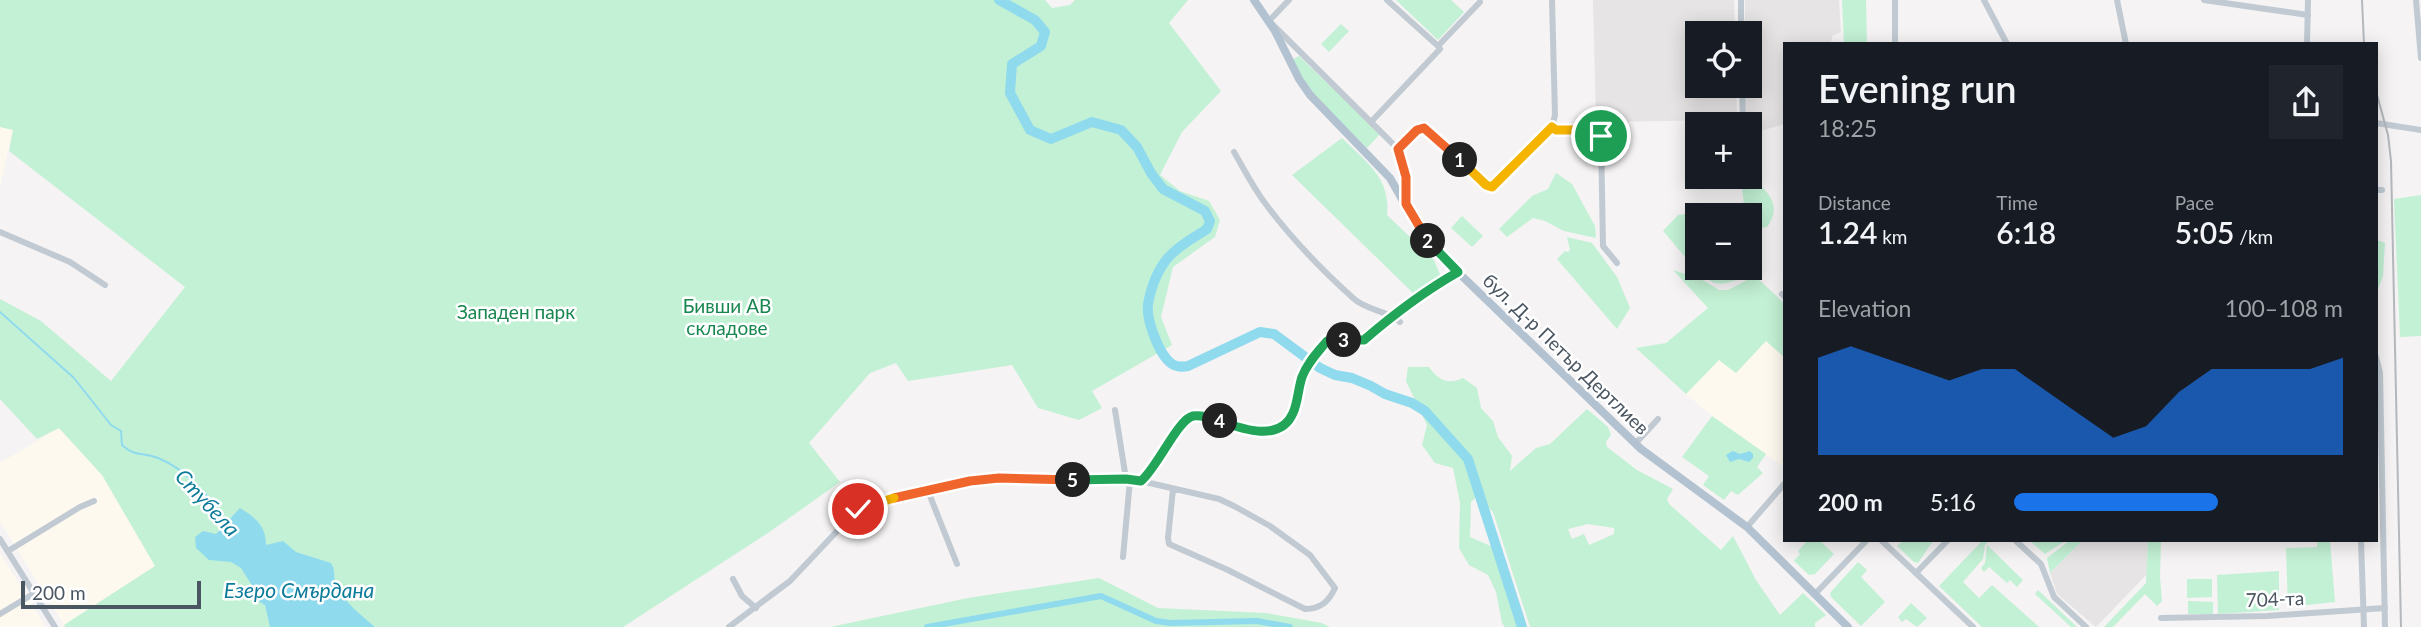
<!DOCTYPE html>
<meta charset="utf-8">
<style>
body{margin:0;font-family:Lato,sans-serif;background:#20242c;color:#f1f3f6;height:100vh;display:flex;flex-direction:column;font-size:26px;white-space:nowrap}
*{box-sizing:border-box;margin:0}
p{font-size:23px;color:#9ea1a6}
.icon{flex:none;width:38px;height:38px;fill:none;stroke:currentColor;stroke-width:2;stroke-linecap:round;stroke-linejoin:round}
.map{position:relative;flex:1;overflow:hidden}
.drawer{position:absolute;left:1783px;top:42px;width:595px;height:500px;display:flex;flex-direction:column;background:#171b24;border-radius:0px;box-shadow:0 4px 18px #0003}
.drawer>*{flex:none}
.fabs{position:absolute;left:1685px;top:21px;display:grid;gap:14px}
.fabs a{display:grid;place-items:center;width:77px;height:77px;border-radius:0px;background:#171b24;box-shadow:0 4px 18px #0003;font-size:35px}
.scale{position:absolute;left:21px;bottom:18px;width:180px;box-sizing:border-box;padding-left:7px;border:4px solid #4a5661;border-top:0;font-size:19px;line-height:24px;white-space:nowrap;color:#4a5661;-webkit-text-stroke:5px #fff;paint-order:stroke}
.pin{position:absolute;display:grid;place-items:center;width:60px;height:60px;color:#fff;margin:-30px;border:4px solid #fff;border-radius:50%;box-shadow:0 2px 7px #0007}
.km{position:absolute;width:35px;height:35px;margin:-18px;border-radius:50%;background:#222;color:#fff;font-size:19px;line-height:35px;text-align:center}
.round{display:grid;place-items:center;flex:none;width:74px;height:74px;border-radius:0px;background:#20242c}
.overview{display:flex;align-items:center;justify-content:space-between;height:119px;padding:0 35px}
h1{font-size:38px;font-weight:600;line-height:52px}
.metrics{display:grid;grid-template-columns:repeat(3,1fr);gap:10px;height:119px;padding:7px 35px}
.metrics div{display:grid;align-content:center}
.metrics b{font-size:30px;font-weight:600}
.metrics small{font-size:19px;font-weight:400}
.metrics p{font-size:19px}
.chart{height:196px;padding:14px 35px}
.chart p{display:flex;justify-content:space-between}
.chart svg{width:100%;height:126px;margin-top:7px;fill:#1a73e8;opacity:.7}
ul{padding:0 35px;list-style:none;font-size:23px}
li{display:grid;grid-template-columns:112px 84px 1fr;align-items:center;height:52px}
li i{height:18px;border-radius:9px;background:#1a73e8}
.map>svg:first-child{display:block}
.commercial{fill:#fdf9ef}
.education{fill:#e6e4e5}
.green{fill:#c3f1d5;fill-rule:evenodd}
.water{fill:#90daee}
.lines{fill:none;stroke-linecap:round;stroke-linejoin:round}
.stream{stroke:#90daee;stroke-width:2}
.canal{stroke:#90daee;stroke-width:6}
.river{stroke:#90daee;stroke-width:10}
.minor{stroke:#c1cad2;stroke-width:6}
.major{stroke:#b3c2d1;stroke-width:8}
.tram{stroke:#b5b8bd;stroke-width:2}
.split-1-casing{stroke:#fff;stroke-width:14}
.split-2-casing{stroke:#fff;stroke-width:14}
.split-3-casing{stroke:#fff;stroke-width:14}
.split-4-casing{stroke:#fff;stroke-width:14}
.split-5-casing{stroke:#fff;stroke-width:14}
.split-6-casing{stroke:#fff;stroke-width:14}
.split-7-casing{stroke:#fff;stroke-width:14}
.split-1{stroke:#f5b400;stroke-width:9}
.split-2{stroke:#f0652b;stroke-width:9}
.split-3{stroke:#22a559;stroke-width:9}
.split-4{stroke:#22a559;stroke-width:9}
.split-5{stroke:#22a559;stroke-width:9}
.split-6{stroke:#f0652b;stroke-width:9}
.split-7{stroke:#f5b400;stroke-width:9}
.labels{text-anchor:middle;stroke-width:5;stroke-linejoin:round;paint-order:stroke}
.park-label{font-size:19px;fill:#17864f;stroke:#fff}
.street-label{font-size:19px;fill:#4a5661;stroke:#fff}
.water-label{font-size:21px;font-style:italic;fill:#0c7c9b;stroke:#fff}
</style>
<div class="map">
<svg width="2421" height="627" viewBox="0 0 2421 627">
<rect width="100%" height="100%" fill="#f5f3f3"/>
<g class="commercial">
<path d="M0,127L13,130L0,187Z"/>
<path d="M1766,341L1785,358V468L1712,416L1686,394L1719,360L1736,373Z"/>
<path d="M59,428L102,475L155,566L64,625L0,522V463Z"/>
<path d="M0,553L46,627H0Z"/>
</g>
<g class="education">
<path d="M1593,0H1734L1735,33H1698V86H1736L1737,120L1596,122Z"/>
<path d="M1745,0H1839L1841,32L1832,36L1831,44H1785V124L1750,134V124H1746L1745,86H1750V33H1745Z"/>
<path d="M2082,541H2148L2147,574L2096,627L2057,594L2050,573Z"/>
</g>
<g class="green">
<path d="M0,0H1045L1052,8L1070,5L1075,0H1188L1169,23L1221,91L1182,132L1160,175L1180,191L1209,201L1220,220L1215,237L1173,267L1161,317L1172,345L1092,391L1102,408L1079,420L1038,408L1012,365L908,381L896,363L870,373L809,443L840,482L768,533L623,627H65L64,625L155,566L102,475L59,428L37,439L0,399V299L41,321L111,381L185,287L9,151L13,130L0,127Z"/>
<path d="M1396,0H1451L1464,12L1438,40Z"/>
<path d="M1842,0H1866L1867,44H1844Z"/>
<path d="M1341,24L1349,31L1329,52L1321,44Z"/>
<path d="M1299,56L1380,134L1367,148L1312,94L1292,60Z"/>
<path d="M1342,138C1366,162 1391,178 1387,215L1434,260L1441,277L1413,293L1292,175Z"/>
<path d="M1556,173L1572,184L1595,226L1596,238L1564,231L1545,221L1533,218L1507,237L1499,229L1532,196L1548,189Z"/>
<path d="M1741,177C1749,177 1751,179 1757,183C1773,195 1780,210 1767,227L1762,228L1750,239V215H1698V268H1749L1752,272C1741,278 1728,286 1715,283C1701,279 1674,243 1663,231L1678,215L1744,206Z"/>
<path d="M2421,195V336L2400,337L2394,199Z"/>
<path d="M1462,216L1483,236L1472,247L1451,228Z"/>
<path d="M1567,237L1592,243L1617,277L1630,308L1617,329L1557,259L1565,251L1568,252L1570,250Z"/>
<path d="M2377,240L2385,243L2383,276L2377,292Z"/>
<path d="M1673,270L1701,279L1719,290H1728L1755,276L1785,304V358L1766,341L1736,373L1719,360L1686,394L1636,348L1666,343L1708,308Z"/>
<path d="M1408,367H1429C1438,380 1448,385 1463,378L1477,388L1481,408L1493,421L1498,437L1512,456L1510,471L1536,448L1550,444L1587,409L1608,427L1611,435L1606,442L1607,447L1637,470L1673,489L1667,499L1669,504L1721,550L1733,536L1756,580L1780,615L1803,593L1826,615L1815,623V627H1530L1493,512L1477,496L1471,502L1470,537L1493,547L1520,627H1505L1502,623L1496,592L1488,575L1469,565L1459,548L1460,503L1453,468L1435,463L1422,445L1427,425L1406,381ZM1588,524L1614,528V534L1589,545L1584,534L1572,539L1568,529Z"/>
<path d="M1712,416L1766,454L1757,467L1763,473L1738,495L1731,491L1724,500L1703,485L1709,476L1682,457Z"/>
<path d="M1807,541H1820L1834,554L1815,574L1809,575L1794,561L1800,554L1798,551Z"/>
<path d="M1903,541H1933L1918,563L1914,562L1897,546Z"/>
<path d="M1982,541H1988L1985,545L1983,559L1963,582L1979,598L1992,585L2039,627H1982L1939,586Z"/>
<path d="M2030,541H2065L2045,554Z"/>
<path d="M2069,541H2082L2050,573L2047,558Z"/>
<path d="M2148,541H2161L2160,577L2162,601L2157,606L2145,594L2113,627H2104L2146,583Z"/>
<path d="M2317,541H2330L2335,602L2288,607L2286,548L2317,547Z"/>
<path d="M1987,545L2023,580L2017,587L2010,580L2007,583L1989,567L1984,572L1981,568L1985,563Z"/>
<path d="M1858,562L1867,570L1861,577L1885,602L1861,626L1831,597L1830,593Z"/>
<path d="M2279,571V610L2218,614L2217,575Z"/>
<path d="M1099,578L1158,608L1266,613L1322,623L1330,627H830L968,598Z"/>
<path d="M2187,579H2212V597L2187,598Z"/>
<path d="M2038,590L2077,627H2071L2035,594Z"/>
<path d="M2188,601L2213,602V614H2188Z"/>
<path d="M1911,603L1927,618L1917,627L1906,619L1902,622L1898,617Z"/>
</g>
<g class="water">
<path d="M1733,451L1740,454L1750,451L1753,454V458L1749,462L1739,459L1730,462L1726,455Z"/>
<path d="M240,508C256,518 266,526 266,545L283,541L296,552L331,563C336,570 333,577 336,585C344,602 361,615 375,627H270L265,605L256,600L253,587L241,568L231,562L209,560L196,548L195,537L203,531L216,534Z"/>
</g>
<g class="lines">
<path class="stream" d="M0,312L74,378L111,425L121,431L122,445C136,458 142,451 158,458C188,470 209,497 228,522"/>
<path class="canal" d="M927,627L1101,596L1156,621L1171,623L1257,621L1290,627"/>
<path class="river" d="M999,0L1035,20L1045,32L1041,46L1012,64L1010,93L1030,130L1051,139L1092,122L1121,130L1137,147L1151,173L1163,189L1205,211L1210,221L1207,229C1193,238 1173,249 1164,263C1156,274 1150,291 1148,304C1146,320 1159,355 1172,364C1177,367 1183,367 1188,366L1260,332L1274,334L1320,368L1335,375L1352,378L1371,386L1385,394L1412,403L1425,411L1468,459L1522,627"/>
<g class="minor">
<path d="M1289,0L1269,21L1398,149L1406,177L1407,204"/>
<path d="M1387,0L1438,46L1480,2"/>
<path d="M1741,0V33"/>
<path d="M1895,0V44"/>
<path d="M1984,0L2007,44"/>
<path d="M2117,0L2126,44"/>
<path d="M2204,0L2308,15"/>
<path d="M2416,0L2421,58"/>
<path d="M2307,44L2308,0"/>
<path d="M1742,86L1743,124"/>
<path d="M1371,122L1440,49"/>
<path d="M2376,123L2421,130"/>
<path d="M1552,127L1556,130H1594L1601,136L1603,246L1617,263"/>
<path d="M1398,149L1417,130L1427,129L1486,185L1492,187L1495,185L1552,127L1555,115L1552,0"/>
<path d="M1234,152C1244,169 1253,187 1265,203C1290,237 1322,270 1353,298C1367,311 1387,310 1400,322"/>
<path d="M2376,190H2382"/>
<path d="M0,232L70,262L105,285"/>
<path d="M1782,294L1785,297"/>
<path d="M2376,357L2380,373L2385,627"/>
<path d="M1115,410L1126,479"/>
<path d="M1635,444L1658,419"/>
<path d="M1141,481C1157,468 1178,421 1190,417C1218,408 1255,447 1283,426C1299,414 1296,393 1302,376C1307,363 1318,352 1327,341L1364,340C1394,313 1423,292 1458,272"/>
<path d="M928,491L957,564"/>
<path d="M1747,527L1785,483"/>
<path d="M0,539L55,627"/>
<path d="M1882,541L1973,627"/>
<path d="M2016,541L2041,564L2054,597L2086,627"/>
<path d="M2361,541L2364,627"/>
<path d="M8,551L80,507L94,501"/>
<path d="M1123,557L1130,480"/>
<path d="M1916,573L1947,541"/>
<path d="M733,579L742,596L756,608"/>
<path d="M1815,594L1866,541"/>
<path d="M0,614L33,594"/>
<path d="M2161,618L2267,616L2385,608"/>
<path d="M729,627L790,581L858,509L866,505L970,481L999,478L1048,480L1126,479L1141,481L1219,499L1234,506L1270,526L1310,555L1335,588C1329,601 1321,609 1305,609L1228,570L1169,544L1168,538L1173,489"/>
</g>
<path class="major" d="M1254,0L1275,31L1299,79L1310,95L1390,178L1416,224L1436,251L1641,449L1747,527L1848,627"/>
<g class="tram">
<path d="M2362,0L2364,44"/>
<path d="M2376,91L2388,135L2391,161L2401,627"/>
</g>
</g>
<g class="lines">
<g class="split-1-casing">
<path id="split-1" d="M1460,160L1486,185L1492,187L1552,127L1556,130H1594L1601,136"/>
</g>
<g class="split-2-casing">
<path id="split-2" d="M1428,241L1406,204V177L1398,149L1417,130L1424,128L1460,160"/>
</g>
<g class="split-3-casing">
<path id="split-3" d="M1344,340H1364C1394,314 1423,292 1458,272L1428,241"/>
</g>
<g class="split-4-casing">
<path id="split-4" d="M1220,421C1242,429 1280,443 1293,413C1298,402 1298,389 1302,377C1307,363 1318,352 1327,341L1344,340"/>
</g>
<g class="split-5-casing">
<path id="split-5" d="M1073,480L1126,479L1141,481C1157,468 1178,419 1193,416C1202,415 1211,418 1220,421"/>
</g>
<g class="split-6-casing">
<path id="split-6" d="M894,498L970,481L999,478L1073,480"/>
</g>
<g class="split-7-casing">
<path id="split-7" d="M858,509L894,498"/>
</g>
<use href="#split-1" class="split-1"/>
<use href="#split-2" class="split-2"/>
<use href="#split-3" class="split-3"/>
<use href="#split-4" class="split-4"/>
<use href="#split-5" class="split-5"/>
<use href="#split-6" class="split-6"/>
<use href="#split-7" class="split-7"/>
</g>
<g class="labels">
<g class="park-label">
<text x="727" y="313">Бивши АВ<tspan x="727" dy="22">складове</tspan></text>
<text x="516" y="319">Западен парк</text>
</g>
<g class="street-label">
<text transform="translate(1566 354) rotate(44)" y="7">бул. Д-р Петър Дертлиев</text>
<text transform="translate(2275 599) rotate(-2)" y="7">704-та</text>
</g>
<g class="water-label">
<text transform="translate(207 503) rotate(47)" y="7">Стубела</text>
<text x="299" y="598">Езеро Смърдана</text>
</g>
</g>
</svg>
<div class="fabs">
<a><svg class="icon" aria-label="locate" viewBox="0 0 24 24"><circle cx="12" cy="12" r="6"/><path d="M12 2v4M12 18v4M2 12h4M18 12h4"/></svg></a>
<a>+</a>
<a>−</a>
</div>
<div class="scale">200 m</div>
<div class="pin" style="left:1601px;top:136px;background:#1e9e55"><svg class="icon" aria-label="arrive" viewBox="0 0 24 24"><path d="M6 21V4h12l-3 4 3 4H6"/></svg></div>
<div class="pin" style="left:858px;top:509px;background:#d93025"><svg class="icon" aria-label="check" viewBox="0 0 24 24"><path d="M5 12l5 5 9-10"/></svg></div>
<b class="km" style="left:1460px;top:160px">1</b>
<b class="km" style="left:1428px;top:241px">2</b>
<b class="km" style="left:1344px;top:340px">3</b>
<b class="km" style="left:1220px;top:421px">4</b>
<b class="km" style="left:1073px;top:480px">5</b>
<section class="drawer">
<div class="overview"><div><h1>Evening run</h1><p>18:25</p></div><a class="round"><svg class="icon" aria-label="share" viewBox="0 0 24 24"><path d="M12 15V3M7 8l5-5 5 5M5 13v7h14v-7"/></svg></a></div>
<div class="metrics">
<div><p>Distance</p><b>1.24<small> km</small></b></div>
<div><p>Time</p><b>6:18</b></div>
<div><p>Pace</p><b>5:05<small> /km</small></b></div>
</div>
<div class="chart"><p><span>Elevation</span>100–108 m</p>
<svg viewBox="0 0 160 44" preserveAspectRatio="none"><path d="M0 44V10L10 6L20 10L30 14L40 18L50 14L60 14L70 22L80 30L90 38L100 34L110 22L120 14L130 14L140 14L150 14L160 10V44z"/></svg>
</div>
<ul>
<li><b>200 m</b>5:16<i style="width:62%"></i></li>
</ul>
</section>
</div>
